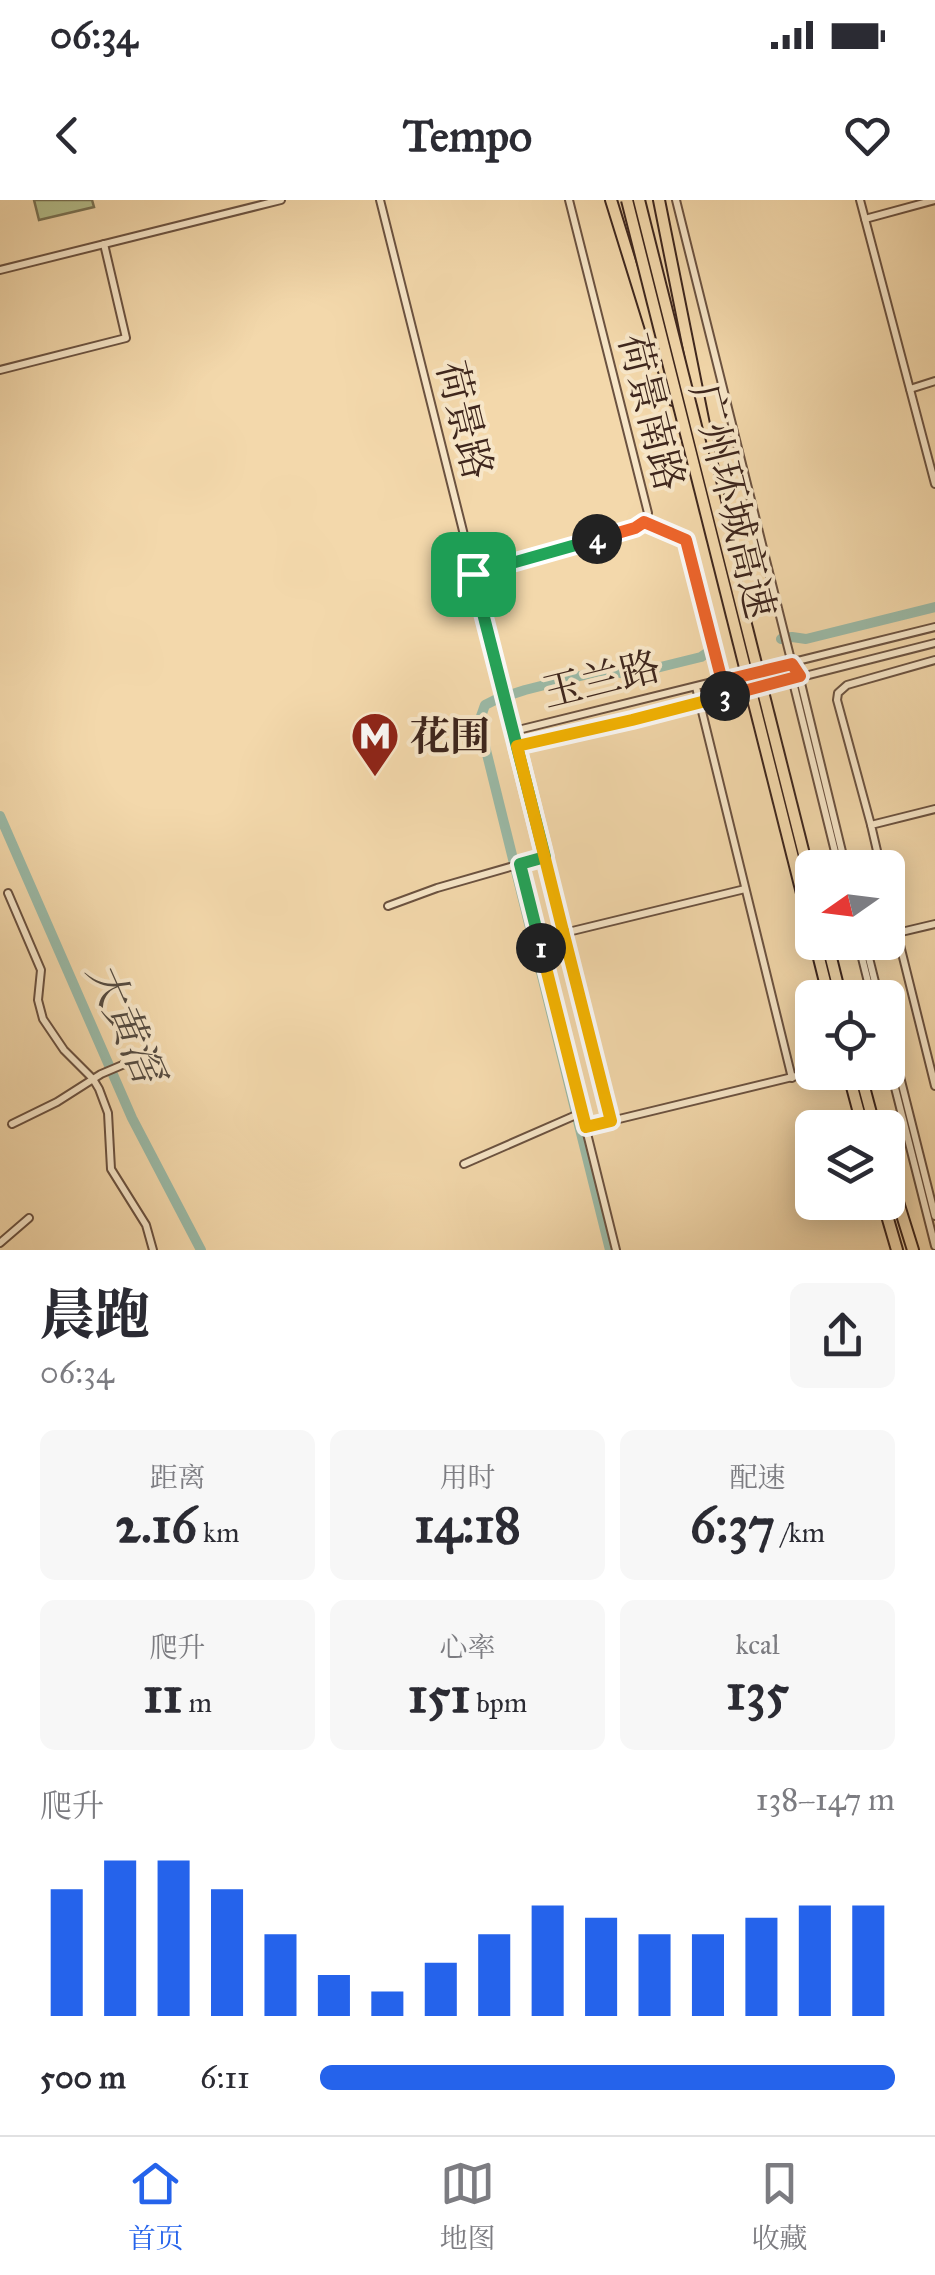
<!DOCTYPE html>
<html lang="zh">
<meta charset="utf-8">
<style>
body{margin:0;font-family:"IM FELL Great Primer","Noto Serif SC",serif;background:#f7f7f7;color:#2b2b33;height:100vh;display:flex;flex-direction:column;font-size:38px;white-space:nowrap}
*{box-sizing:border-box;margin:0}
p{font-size:32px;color:#7c7c81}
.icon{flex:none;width:55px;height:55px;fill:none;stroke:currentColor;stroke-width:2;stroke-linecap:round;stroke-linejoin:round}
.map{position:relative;height:1050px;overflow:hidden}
.drawer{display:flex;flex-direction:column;background:#fff;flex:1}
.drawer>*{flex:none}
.needle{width:65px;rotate:256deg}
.fabs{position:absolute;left:795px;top:650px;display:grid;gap:20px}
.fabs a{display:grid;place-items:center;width:110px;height:110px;border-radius:15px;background:#fff;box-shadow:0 5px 25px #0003;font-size:50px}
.pin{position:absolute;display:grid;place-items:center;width:85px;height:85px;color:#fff;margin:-42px;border-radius:20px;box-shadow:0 5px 15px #0006}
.km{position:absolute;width:50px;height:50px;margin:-25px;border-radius:50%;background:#222;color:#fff;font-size:28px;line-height:50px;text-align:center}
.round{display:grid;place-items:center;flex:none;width:105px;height:105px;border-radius:15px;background:#f7f7f7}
.headline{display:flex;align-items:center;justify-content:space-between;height:170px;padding:0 40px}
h1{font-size:55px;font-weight:800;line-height:75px}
.stats{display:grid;grid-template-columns:repeat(3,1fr);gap:15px;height:170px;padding:10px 40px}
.stats div{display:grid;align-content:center;border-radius:15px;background:#f7f7f7;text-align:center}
.stats b{font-size:50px;font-weight:800}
.stats small{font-size:28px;font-weight:400}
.stats p{font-size:28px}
.chart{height:280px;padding:20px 40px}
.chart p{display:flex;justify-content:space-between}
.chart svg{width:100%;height:180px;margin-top:10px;stroke:#2563eb;stroke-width:6}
ul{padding:0 40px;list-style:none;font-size:32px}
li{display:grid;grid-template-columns:160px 120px 1fr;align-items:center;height:75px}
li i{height:25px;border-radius:12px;background:#2563eb}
.status{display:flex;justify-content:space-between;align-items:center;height:70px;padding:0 50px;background:#fff;direction:ltr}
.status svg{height:28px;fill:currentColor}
header{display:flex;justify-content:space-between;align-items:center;height:130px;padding:0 40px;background:#fff;font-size:45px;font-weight:800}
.tabs{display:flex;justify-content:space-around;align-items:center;height:140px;border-top:2px solid #e1e1e2;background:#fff;font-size:28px;color:#7c7c81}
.tabs a{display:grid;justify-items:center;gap:5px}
.tabs .on{color:#2563eb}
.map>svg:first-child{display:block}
.pitch{fill:#b5c08d;stroke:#7a7355;stroke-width:2.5}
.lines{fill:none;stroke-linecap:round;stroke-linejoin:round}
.river{stroke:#9bbaa7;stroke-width:10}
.minor-casing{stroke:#6b5240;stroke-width:10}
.highway-casing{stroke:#3e261d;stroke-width:14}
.minor{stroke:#f7e6c8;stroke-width:6}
.highway{stroke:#f3d8ab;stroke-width:10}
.highway-bridge-casing{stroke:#3e261d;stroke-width:14;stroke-linecap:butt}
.highway-bridge{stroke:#f3d8ab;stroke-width:10}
.split-1-casing{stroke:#fff;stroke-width:20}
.split-2-casing{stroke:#fff;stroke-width:20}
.split-3-casing{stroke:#fff;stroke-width:20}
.split-4-casing{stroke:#fff;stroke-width:20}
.split-5-casing{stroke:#fff;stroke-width:20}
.split-1{stroke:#22a559;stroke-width:12}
.split-2{stroke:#f5b400;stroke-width:12}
.split-3{stroke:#f5b400;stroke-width:12}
.split-4{stroke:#f0652b;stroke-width:12}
.split-5{stroke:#22a559;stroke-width:12}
.labels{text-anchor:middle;stroke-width:8;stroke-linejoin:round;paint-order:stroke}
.street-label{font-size:40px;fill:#3e261d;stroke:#f7e6c8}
.poi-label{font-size:40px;font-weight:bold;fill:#3e261d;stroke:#f7e6c8;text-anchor:start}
.water-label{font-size:42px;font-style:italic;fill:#554b40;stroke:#f7e6c8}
</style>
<div class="status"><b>06:34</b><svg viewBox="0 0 49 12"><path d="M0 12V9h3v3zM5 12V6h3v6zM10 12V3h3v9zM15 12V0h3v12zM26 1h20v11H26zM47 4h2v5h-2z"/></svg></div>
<header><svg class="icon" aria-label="back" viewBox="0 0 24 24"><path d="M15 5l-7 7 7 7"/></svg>Tempo<svg class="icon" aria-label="heart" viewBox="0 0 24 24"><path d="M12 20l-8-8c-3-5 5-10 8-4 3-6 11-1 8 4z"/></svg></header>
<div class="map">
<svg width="935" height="1050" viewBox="0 0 935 1050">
<rect width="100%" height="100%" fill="#f3d8ab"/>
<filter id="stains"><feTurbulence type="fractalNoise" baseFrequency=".002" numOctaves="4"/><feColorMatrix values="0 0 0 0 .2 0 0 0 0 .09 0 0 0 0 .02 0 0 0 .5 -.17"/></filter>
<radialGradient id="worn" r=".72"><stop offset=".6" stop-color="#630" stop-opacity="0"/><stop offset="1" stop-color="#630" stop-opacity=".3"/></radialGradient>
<path class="pitch" d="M34,0H92L94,7L39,20Z"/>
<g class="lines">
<g class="river">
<path d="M781,439L792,437L806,439L935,407"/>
<path d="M0,616L132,918L201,1050"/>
<path d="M610,1050L479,522L485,505L497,499L525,490L600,471L632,474L701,457L710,451"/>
</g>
<g class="minor-casing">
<g id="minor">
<path d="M380,0L611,921"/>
<path d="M676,0L792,464V478L839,668"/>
<path d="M860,0L935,284"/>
<path d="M865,19L935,0"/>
<path d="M0,70L281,0"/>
<path d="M0,170L126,138L104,44"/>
<path d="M910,189L935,181"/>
<path d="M644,323L686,340L722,481"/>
<path d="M473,374L635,328L644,323L648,313L569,0"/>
<path d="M799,475L846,668"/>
<path d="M696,487L792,878"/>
<path d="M514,531L935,427"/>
<path d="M517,546L675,509L935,443"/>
<path d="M871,625L837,500L838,493L847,485L935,460"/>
<path d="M520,664L616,1050"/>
<path d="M881,668L871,625L935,609"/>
<path d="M8,693L41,770L38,800L43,819L64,850L93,879L99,889L108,913L111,969L146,1025L153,1050"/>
<path d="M888,693L897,733L935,724"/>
<path d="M388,706L437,688L545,657"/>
<path d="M564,733L745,689"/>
<path d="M897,733L935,886"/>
<path d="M858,742L872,798"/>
<path d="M865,742L879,798"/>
<path d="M888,829L935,1016"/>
<path d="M888,860L935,1046"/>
<path d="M12,924L57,902L101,874L127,863"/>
<path d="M586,927L813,872"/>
<path d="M464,964L583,912"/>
<path d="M0,1043L29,1018"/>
</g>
</g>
<g class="highway-casing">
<g id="highway">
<path d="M611,0L673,200"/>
<path d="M659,0L722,314"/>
<path d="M815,742L829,798"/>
<path d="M827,742L841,798"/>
<path d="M848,872L863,928"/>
<path d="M860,872L875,928"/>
<path d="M888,970L913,1050"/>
<path d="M883,1002L897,1050"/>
</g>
</g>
<use href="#minor" class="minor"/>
<use href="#highway" class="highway"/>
<g class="highway-bridge-casing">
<g id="highway-bridge">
<path d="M627,0L812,733"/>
<path d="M639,0L812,686"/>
</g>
</g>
<use href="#highway-bridge" class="highway-bridge"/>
</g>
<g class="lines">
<g class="split-1-casing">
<path id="split-1" d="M473,374L545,657L520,664L541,748"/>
</g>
<g class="split-2-casing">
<path id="split-2" d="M541,748L586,927L611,921L563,731"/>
</g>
<g class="split-3-casing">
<path id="split-3" d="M563,731L517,546L632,520L725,496"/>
</g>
<g class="split-4-casing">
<path id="split-4" d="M597,339L635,328L644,322L686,340L722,481L792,464L800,476L725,496"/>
</g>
<g class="split-5-casing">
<path id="split-5" d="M473,374L597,339"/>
</g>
<use href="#split-1" class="split-1"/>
<use href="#split-2" class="split-2"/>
<use href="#split-3" class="split-3"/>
<use href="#split-4" class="split-4"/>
<use href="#split-5" class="split-5"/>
</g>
<defs>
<g id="metro-pin" transform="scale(2.5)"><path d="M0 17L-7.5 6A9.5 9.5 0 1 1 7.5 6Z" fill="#8f2418" stroke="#f7e6c8"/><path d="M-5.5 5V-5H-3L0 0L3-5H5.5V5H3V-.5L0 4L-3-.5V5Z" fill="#fff"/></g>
</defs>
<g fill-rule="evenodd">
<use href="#metro-pin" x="375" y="536"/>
</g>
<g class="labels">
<g class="street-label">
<text transform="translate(652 212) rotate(76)" y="14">荷景南路</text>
<text transform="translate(465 220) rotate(76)" y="14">荷景路</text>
<text transform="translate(733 301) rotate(76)" y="14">广州环城高速</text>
<text transform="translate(601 479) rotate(-14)" y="14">玉兰路</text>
</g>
<g class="poi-label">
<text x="410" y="550">花围</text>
</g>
<g class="water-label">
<text transform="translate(126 822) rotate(66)" y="15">大黄滘</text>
</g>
</g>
<rect width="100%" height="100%" filter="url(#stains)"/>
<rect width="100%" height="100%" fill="url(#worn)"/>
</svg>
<div class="fabs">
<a><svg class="needle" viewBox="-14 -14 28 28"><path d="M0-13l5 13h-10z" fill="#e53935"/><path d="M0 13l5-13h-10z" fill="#7c7c81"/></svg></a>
<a><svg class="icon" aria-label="locate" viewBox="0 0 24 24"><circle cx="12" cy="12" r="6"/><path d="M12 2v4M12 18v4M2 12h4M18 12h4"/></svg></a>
<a><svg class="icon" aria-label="layers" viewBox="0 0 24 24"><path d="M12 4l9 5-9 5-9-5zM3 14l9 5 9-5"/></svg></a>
</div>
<div class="pin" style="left:473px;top:374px;background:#1e9e55"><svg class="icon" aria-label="arrive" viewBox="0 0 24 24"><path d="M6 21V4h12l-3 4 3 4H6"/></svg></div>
<b class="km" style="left:541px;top:748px">1</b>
<b class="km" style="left:725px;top:496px">3</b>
<b class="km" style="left:597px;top:339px">4</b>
</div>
<section class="drawer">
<div class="headline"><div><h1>晨跑</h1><p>06:34</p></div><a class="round"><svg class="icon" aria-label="share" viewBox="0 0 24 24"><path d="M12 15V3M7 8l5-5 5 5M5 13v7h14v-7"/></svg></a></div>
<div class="stats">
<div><p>距离</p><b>2.16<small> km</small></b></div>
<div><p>用时</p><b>14:18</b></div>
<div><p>配速</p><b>6:37<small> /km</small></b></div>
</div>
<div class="stats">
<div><p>爬升</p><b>11<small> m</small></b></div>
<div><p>心率</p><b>151<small> bpm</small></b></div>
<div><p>kcal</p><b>135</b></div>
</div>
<div class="chart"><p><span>爬升</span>138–147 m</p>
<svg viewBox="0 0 160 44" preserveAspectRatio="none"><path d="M5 44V13M15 44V6M25 44V6M35 44V13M45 44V24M55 44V34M65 44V38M75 44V31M85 44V24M95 44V17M105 44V20M115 44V24M125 44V24M135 44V20M145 44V17M155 44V17"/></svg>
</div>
<ul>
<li><b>500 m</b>6:11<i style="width:100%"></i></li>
</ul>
</section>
<nav class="tabs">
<a class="on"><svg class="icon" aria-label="home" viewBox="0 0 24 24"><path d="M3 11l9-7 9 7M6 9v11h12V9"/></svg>首页</a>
<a><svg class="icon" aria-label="map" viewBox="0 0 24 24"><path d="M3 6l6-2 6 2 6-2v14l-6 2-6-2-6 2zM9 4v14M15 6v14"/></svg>地图</a>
<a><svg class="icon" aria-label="saved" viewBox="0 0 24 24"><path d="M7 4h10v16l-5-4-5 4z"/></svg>收藏</a>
</nav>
